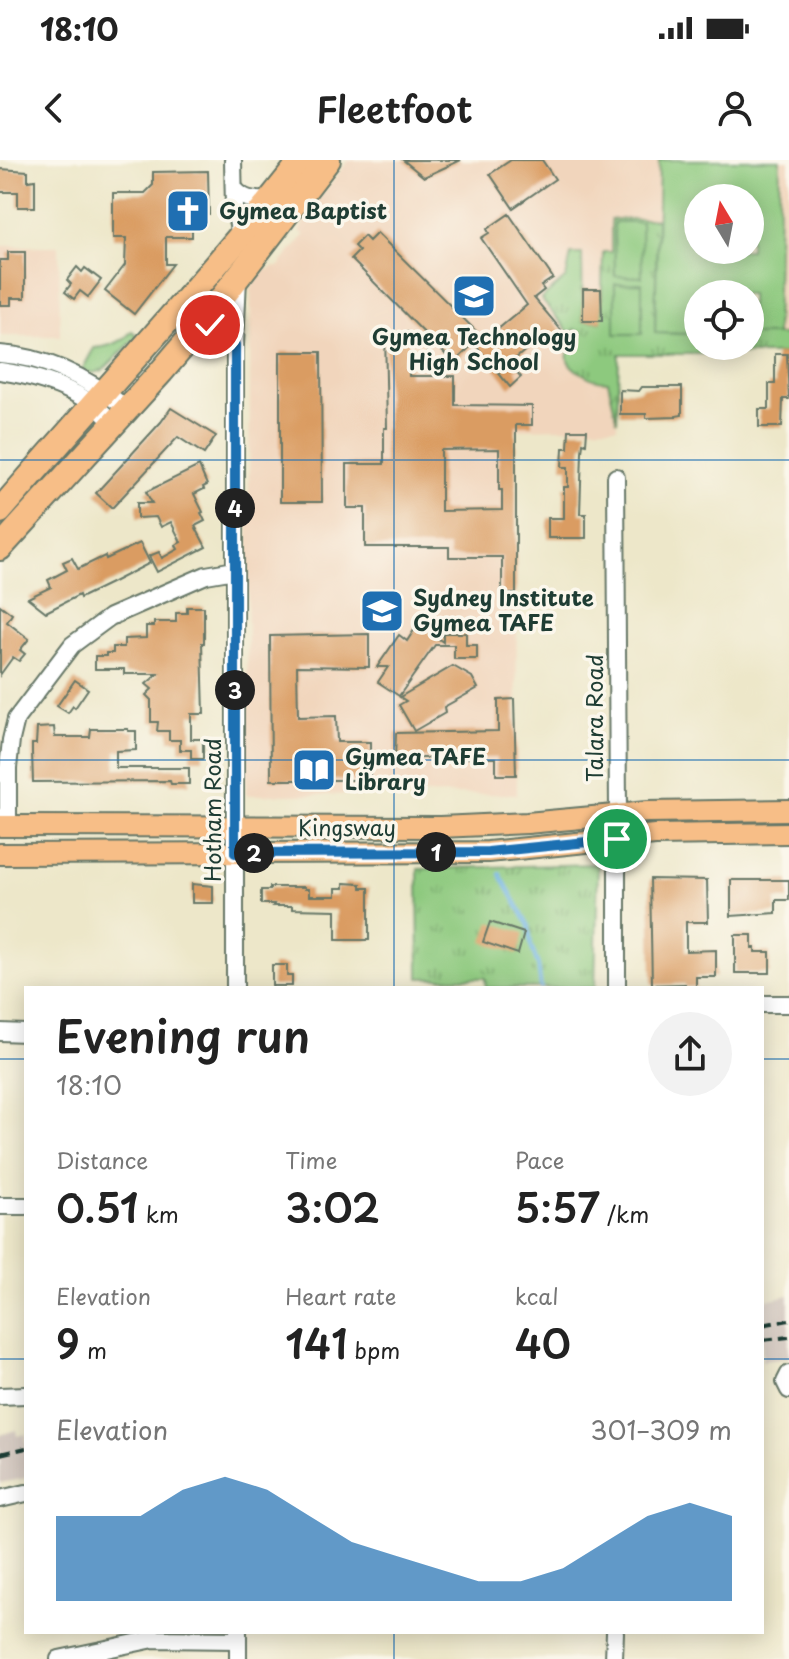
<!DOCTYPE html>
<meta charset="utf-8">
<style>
body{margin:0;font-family:"Playpen Sans",sans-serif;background:#f2f2f2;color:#222;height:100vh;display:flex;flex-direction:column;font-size:30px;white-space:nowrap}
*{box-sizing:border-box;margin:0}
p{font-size:26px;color:#767676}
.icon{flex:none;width:44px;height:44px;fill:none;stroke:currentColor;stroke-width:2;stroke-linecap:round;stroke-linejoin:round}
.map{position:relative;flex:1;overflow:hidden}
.details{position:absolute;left:24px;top:826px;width:740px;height:648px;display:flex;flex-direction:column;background:#fff;border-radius:0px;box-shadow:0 4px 20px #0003}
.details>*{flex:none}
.needle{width:52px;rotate:350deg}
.buttons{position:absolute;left:684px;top:24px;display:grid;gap:16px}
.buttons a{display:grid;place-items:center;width:80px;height:80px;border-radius:50%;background:#fff;box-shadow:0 4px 20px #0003;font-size:40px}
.pin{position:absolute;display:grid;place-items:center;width:68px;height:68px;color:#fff;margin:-34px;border:4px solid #fff;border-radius:50%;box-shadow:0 2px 8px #0007}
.km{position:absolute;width:40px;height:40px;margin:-20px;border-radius:50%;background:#222;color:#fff;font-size:22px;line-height:40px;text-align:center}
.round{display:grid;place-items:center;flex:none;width:84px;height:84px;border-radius:42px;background:#f2f2f2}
.head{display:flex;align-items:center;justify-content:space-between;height:136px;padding:0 32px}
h1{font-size:44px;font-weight:600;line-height:60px}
.metrics{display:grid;grid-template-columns:repeat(3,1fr);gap:12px;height:136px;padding:8px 32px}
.metrics div{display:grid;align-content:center}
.metrics b{font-size:40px;font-weight:600}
.metrics small{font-size:22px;font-weight:400}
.metrics p{font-size:22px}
.chart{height:224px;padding:16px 32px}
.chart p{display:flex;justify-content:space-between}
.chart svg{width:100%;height:144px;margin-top:8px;fill:#1f6fb2;opacity:.7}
.status{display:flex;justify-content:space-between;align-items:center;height:56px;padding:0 40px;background:#fff;direction:ltr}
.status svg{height:22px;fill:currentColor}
header{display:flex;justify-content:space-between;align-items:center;height:104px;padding:0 32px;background:#fff;font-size:36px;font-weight:600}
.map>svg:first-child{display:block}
.built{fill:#f1d5bc;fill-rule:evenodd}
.industrial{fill:#cec1b9}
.grass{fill:url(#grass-tufts);stroke:#568359;stroke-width:2}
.pitch{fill:#8dc97e;stroke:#568359;stroke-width:2;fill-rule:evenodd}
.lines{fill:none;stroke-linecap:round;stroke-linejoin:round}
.stream{stroke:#6eb3e4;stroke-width:4}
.building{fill:#da9c62;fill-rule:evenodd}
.minor-casing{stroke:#677868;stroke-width:20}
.major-casing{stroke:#677868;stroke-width:24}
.highway-casing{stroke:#677868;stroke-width:28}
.minor{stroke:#fff;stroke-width:16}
.major{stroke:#f7be87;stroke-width:20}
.highway{stroke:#f7be87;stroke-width:24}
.rail{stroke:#1f3d34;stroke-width:4;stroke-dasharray:12 6;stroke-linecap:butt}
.route-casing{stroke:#fff;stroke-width:16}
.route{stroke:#1f6fb2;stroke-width:10}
.grid{fill:none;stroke:#1f6fb2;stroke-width:2;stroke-opacity:0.55}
.labels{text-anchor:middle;stroke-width:7;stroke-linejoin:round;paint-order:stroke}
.poi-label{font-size:22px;font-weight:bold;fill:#1f3d34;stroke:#fbf7ec;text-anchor:start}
.street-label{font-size:22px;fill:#1f3d34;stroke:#fbf7ec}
</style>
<div class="status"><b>18:10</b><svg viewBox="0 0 49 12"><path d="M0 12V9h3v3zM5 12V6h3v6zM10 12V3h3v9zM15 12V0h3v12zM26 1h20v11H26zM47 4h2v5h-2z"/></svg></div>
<header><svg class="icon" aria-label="back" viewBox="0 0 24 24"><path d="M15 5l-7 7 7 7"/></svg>Fleetfoot<svg class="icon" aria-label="person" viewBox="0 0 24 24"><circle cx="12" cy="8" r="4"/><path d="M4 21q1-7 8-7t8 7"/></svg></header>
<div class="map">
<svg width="789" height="1499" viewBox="0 0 789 1499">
<defs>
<pattern id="grass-tufts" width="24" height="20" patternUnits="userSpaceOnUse" patternTransform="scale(2)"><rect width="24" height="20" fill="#8dc97e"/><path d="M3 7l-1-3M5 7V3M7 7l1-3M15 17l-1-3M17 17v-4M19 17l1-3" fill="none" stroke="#73a468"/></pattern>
</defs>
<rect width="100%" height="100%" fill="#fbf7ec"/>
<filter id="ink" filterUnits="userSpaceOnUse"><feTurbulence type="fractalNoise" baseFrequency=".0125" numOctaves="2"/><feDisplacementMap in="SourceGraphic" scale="16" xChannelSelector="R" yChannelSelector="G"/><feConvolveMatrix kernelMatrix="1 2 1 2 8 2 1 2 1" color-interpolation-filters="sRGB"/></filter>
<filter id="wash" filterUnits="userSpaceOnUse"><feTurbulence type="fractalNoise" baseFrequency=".006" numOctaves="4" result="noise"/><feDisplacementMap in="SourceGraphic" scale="32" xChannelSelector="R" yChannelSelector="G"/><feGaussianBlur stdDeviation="1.8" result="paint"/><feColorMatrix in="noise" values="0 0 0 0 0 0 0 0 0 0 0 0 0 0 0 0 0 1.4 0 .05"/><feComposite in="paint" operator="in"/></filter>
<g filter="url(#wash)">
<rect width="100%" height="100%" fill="#ede7c9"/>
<g class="built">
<path d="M349,0H789V194H619L617,267L516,269L517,634L246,635L251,131L253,123L261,113L267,108L269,110L274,106L277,108L305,75L300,71L307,54ZM698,38H750V90H698ZM698,134H750V186H698Z"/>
<path d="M0,86H59L60,176H0Z"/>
</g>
<g class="industrial">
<path d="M789,1135V1198L762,1201V1141Z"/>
<path d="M16,1270L17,1276L26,1274V1318L0,1323V1275Z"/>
</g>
<g class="grass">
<path d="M611,59H657L655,173L698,174V186H750V175H789V194H619L617,261L608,221C597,221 592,219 583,214C559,201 567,192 579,173L575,169L570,173L541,139L566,118L571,94H582L583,161H601L603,92H611Z"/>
<path d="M132,171L138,176L102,211L92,213L82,210L94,188C108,187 123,182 132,171Z"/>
<path d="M598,704L595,828H486L485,818H419L418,709Z"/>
</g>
<g class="pitch">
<path d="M659,0H780L776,175H750V134H698V174L655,173ZM750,38V90H698V38Z"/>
<path d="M614,62H641L642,117L615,116Z"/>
<path d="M642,123V174H615V124Z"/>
</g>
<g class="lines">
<path class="stream" d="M500,714L529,766L531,786L538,805L541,828"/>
</g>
<g id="blocks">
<g class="building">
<path d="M403,0H461L424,17Z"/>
<path d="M511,0H542L555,19L513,48L490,14Z"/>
<path d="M0,9L28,11V21L35,20V47H18V32H0Z"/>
<path d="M208,11L209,54H204V63H192V77H166V104H173L134,154L105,131L125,105L126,78H113V33H145L153,25V12Z"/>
<path d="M509,54L553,118L541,126L544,130L534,138L568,178L557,187L551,180L546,185L540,178L515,199L521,206L515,210L521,217L510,227L474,183L454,203L351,99L359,91L354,86L364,76L369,81L377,73L485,180L527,145L481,78L489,73L487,69Z"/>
<path d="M8,92H25V138H11V145H0V100H8Z"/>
<path d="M77,107L82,112L85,108L101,120L88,137L80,131L74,139L65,132L71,124L67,120Z"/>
<path d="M583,129H601L602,161H583Z"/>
<path d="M385,172H408L409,188H428V198H409V216H455V245L532,246V265H516V434H502V397H449V387H365V348H347V304H384V268H387ZM499,289V330H502V350L441,351V290Z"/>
<path d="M280,192H321L322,342H280Z"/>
<path d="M775,194H787L789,239H783L782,267H759V249H769V224H775Z"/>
<path d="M642,227H682V255L676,256V257L646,258V254H620V230L639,231Z"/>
<path d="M171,248L216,276L204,294L178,277L112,348L96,333L161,262Z"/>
<path d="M569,270H587L586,284L583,283L582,292L580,354H586V378H548V358H564V327H568V307H562L563,288H568Z"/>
<path d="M199,306L207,325L203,327L204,329L194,334L203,352L201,353L205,361L195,366L206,387L157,412L149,396L159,392L162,398L178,389L176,385L181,382L171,362L161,367L156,357L137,358V343H152L146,332Z"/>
<path d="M140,383L150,403L113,422L80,438L79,435L46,452L28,438L51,427L48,420L67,410L63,402L72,398L78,409L105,396L106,399Z"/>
<path d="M0,445L12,454L7,462L29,479L20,490L25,494L19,501L13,497L0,515Z"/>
<path d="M187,447H204V483H202L204,554H191V579H203V599H191V590H180V580H169V571H157L158,562H151V540L146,535L152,529L146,524L158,514H124V509H95V496H106V493H113V487H124V479L146,478V466H154V462H176V453H187Z"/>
<path d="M418,464L443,482V473H466V485H477V499H454V485H435L399,536L378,522L388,507H377L399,475L407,481Z"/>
<path d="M369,474V507L297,506L298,557L336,556L337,582H370V620H271L270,476Z"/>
<path d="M453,506L472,517L478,528L444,547L445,553L414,571L399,545L406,541L400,537Z"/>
<path d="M75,520L88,529L75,548L73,546L68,553L57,546Z"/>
<path d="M514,539L516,615H496V598H395L396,573L498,571V540Z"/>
<path d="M54,567L55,577H90L91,569H128V571H136V590L116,591V608H189V624H171L170,621L33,622L32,592V584H36L37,568Z"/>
<path d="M650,719L707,720L708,762H686V791L716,790V817H696V827H685V824L652,825Z"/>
<path d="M731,720H789V740H776V753L731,756Z"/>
<path d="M344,723L361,724V728H369V780H336V750L292,749V746H273L274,744H261V730H270V727H305V729H309V736H336V728H344Z"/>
<path d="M192,724L213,726V743H192Z"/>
<path d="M490,762L524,773L518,794L483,782Z"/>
<path d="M735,775H752V788H755V792H770V813H735Z"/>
<path d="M272,805H287V816H292V826H272Z"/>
</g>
</g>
</g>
<g filter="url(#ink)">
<use href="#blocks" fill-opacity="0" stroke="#677868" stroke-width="2"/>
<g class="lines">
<g class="minor-casing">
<g id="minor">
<path d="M233,0L234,48L238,64L239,77"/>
<path d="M234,28C244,41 255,40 270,41"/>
<path d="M201,165C218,165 226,171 235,185"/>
<path d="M0,194C47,197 91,220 127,249"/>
<path d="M0,211C28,215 60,224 85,239C96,245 105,255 114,263"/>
<path d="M616,317L618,654"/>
<path d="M8,666V608L11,580L16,559L72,485L110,457L206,415L235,410"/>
<path d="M617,679V828"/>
<path d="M235,828V185L238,118"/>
<path d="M762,844H789"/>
<path d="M0,872L26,873"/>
<path d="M0,1046H26"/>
<path d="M789,1214L785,1222L789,1230"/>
<path d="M0,1236L26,1235"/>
<path d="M0,1339L26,1333"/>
<path d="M59,1499L154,1479L238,1480"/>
<path d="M238,1499V1472"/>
<path d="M614,1499L615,1472"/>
</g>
</g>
<g class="major-casing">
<g id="major">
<path d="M0,666L440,667L527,663L647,652L789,650"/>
<path d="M0,694L488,692L655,675L789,673"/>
</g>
</g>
<g class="highway-casing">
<g id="highway">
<path d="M0,351C100,234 207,122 302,0"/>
<path d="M0,388L161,212L201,165L328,0"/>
</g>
</g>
<use href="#minor" class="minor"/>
<use href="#major" class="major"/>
<use href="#highway" class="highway"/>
<g class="rail">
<path d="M762,1165L789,1160"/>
<path d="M762,1180L789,1177"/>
<path d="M0,1294L26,1288"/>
</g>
</g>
</g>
<g class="lines" filter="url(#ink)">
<g class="route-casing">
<path id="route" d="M210,165C223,167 228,174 235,185V693L488,692L617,679"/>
</g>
<use href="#route" class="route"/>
</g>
<path class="grid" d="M394,0V828M0,300H789M0,600H789M0,899H26M762,899H789M0,1199H26M762,1199H789M394,1472V1499"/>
<defs>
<g id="church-square" transform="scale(2.3)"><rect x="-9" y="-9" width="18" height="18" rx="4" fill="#1f6fb2" stroke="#fbf7ec"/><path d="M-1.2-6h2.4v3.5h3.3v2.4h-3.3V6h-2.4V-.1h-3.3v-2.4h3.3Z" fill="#fff"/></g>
<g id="school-square" transform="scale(2.3)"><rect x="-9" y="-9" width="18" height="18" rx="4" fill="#1f6fb2" stroke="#fbf7ec"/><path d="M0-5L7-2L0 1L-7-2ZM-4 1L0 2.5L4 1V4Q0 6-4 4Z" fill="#fff"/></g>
<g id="university-square" transform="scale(2.3)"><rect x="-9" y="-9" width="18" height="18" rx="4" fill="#1f6fb2" stroke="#fbf7ec"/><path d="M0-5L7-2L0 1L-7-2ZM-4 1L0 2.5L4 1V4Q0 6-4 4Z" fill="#fff"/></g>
<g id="library-square" transform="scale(2.3)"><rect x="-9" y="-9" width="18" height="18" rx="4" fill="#1f6fb2" stroke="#fbf7ec"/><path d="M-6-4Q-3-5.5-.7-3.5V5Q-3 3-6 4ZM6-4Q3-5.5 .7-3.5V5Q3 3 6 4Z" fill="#fff"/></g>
</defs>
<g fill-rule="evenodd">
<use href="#church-square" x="188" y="51"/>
<use href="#school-square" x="474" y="136"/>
<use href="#university-square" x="382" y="451"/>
<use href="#library-square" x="314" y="610"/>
</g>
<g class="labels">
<g class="poi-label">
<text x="219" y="59">Gymea Baptist</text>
<text x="474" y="185" text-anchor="middle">Gymea Technology<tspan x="474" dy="25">High School</tspan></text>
<text x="413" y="446">Sydney Institute<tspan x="413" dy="25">Gymea TAFE</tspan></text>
<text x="345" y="605">Gymea TAFE<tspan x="345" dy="25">Library</tspan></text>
</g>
<g class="street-label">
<text transform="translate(595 558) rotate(-90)" y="8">Talara Road</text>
<text transform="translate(213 650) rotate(-90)" y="8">Hotham Road</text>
<text x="347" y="676">Kingsway</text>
</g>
</g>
</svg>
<div class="buttons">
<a><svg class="needle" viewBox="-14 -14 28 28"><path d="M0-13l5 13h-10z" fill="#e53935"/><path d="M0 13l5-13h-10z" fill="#767676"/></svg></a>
<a><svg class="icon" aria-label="locate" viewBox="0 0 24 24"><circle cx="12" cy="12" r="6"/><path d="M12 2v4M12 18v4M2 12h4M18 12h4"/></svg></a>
</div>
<div class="pin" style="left:617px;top:679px;background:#1e9e55"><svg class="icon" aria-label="arrive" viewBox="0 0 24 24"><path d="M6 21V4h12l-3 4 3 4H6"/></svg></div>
<div class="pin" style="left:210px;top:165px;background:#d93025"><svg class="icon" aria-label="check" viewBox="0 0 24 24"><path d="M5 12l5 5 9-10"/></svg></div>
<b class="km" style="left:436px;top:692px">1</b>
<b class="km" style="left:254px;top:693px">2</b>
<b class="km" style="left:235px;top:530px">3</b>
<b class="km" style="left:235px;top:348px">4</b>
<section class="details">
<div class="head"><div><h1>Evening run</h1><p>18:10</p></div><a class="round"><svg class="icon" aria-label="share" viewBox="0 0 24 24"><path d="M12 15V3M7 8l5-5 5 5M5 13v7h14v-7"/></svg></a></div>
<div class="metrics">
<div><p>Distance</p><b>0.51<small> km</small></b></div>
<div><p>Time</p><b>3:02</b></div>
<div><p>Pace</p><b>5:57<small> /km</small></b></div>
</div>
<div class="metrics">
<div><p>Elevation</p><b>9<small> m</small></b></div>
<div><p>Heart rate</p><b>141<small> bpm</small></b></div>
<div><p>kcal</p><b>40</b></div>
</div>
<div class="chart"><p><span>Elevation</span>301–309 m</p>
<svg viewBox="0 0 160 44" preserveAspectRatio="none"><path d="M0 44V18L10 18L20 18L30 10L40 6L50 10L60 18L70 26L80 30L90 34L100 38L110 38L120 34L130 26L140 18L150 14L160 18V44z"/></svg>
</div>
</section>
</div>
